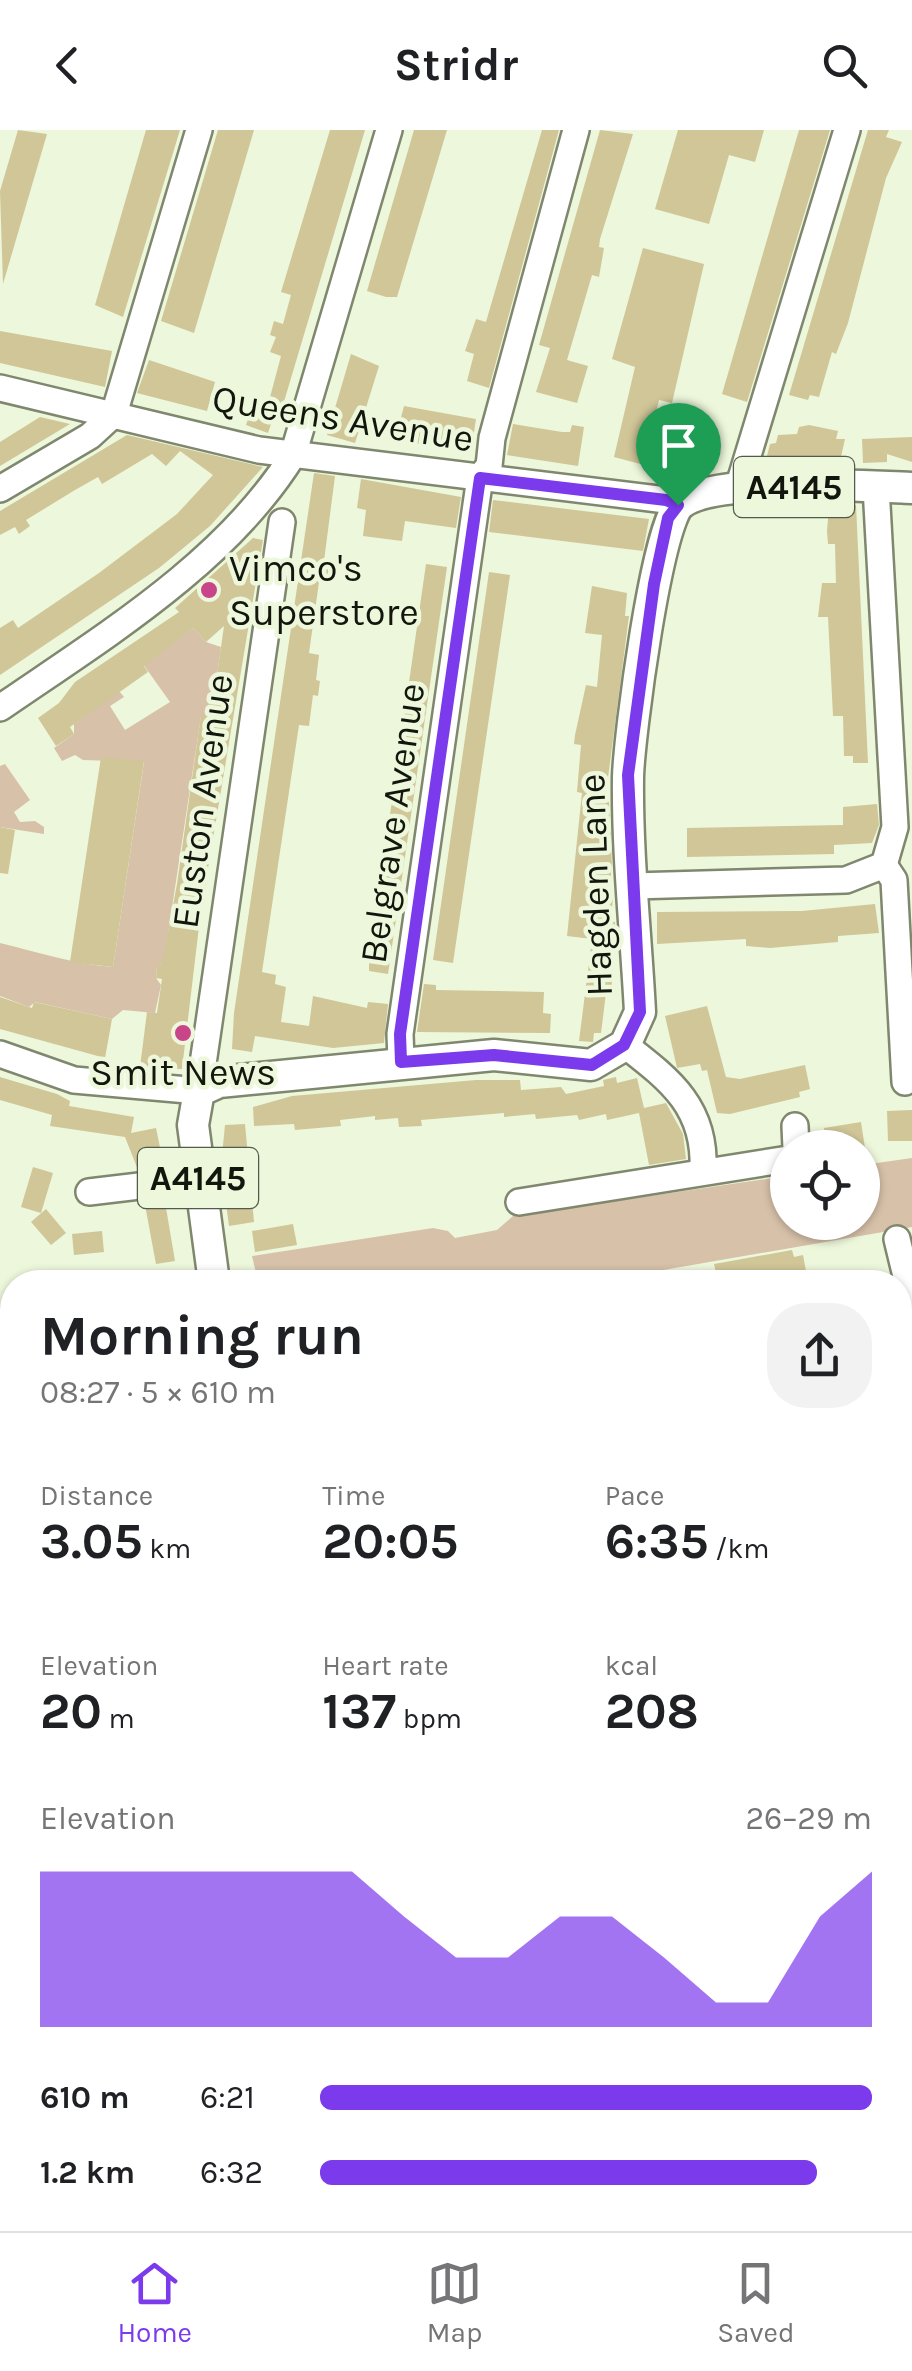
<!DOCTYPE html>
<meta charset="utf-8">
<style>
body{margin:0;font-family:Karla,sans-serif;background:#f2f2f2;color:#202124;height:100vh;display:flex;flex-direction:column;font-size:38px;white-space:nowrap}
*{box-sizing:border-box;margin:0}
p{font-size:32px;color:#757577}
.icon{flex:none;width:55px;height:55px;fill:none;stroke:currentColor;stroke-width:2;stroke-linecap:round;stroke-linejoin:round}
.map{position:relative;flex:1;overflow:hidden}
.side{position:absolute;left:0px;top:1140px;width:912px;height:962px;display:flex;flex-direction:column;background:#fff;border-radius:40px 40px 0 0;box-shadow:0 2px 8px #0004}
.side>*{flex:none}
.controls{position:absolute;left:770px;top:1000px;display:grid;gap:20px}
.controls a{display:grid;place-items:center;width:110px;height:110px;border-radius:50%;background:#fff;box-shadow:0 2px 8px #0004;font-size:50px}
.pin{position:absolute;display:grid;place-items:center;width:85px;height:85px;color:#fff;margin:-102px -42px;border-radius:50% 50% 50% 0;rotate:-45deg;box-shadow:0 0 10px #0007}
.pin .icon{rotate:45deg}
.round{display:grid;place-items:center;flex:none;width:105px;height:105px;border-radius:40px;background:#f2f2f2}
.overview{display:flex;align-items:center;justify-content:space-between;height:170px;padding:0 40px}
h1{font-size:55px;font-weight:700;line-height:75px}
.stats{display:grid;grid-template-columns:repeat(3,1fr);gap:15px;height:170px;padding:10px 40px}
.stats div{display:grid;align-content:center}
.stats b{font-size:50px;font-weight:700}
.stats small{font-size:28px;font-weight:400}
.stats p{font-size:28px}
.chart{height:280px;padding:20px 40px}
.chart p{display:flex;justify-content:space-between}
.chart svg{width:100%;height:180px;margin-top:10px;fill:#7c3aed;opacity:.7}
ul{padding:0 40px;list-style:none;font-size:32px}
li{display:grid;grid-template-columns:160px 120px 1fr;align-items:center;height:75px}
li i{height:25px;border-radius:12px;background:#7c3aed}
header{display:flex;justify-content:space-between;align-items:center;height:130px;padding:0 40px;background:#fff;font-size:45px;font-weight:700}
.tabs{display:flex;justify-content:space-around;align-items:center;height:140px;border-top:2px solid #e0e0e0;background:#fff;font-size:28px;color:#757577}
.tabs a{display:grid;justify-items:center;gap:5px}
.tabs .selected{color:#7c3aed}
.map>svg:first-child{display:block}
.green{fill:#d7c1a9}
.building{fill:#d0c698}
.lines{fill:none;stroke-linecap:round;stroke-linejoin:round}
.minor-casing{stroke:#7f876e;stroke-width:30}
.major-casing{stroke:#7f876e;stroke-width:35}
.minor{stroke:#fff;stroke-width:25}
.major{stroke:#fff;stroke-width:30}
.route-casing{stroke:#fff;stroke-width:20}
.route{stroke:#7c3aed;stroke-width:12}
.poi-dot{fill:#c94589;stroke:#edf7db;stroke-width:4}
.labels{text-anchor:middle;stroke-width:9;stroke-linejoin:round;paint-order:stroke}
.shield{fill:#edf7db;stroke:#545a4b;stroke-width:2.5}
.shield-label{font-size:35px;font-weight:bold;fill:#13160d}
.street-label{font-size:38px;fill:#13160d;stroke:#edf7db}
.poi-label{font-size:38px;fill:#13160d;stroke:#edf7db;text-anchor:start}
</style>
<header><svg class="icon" aria-label="back" viewBox="0 0 24 24"><path d="M15 5l-7 7 7 7"/></svg>Stridr<svg class="icon" aria-label="search" viewBox="0 0 24 24"><circle cx="10" cy="10" r="6"/><path d="M15 15l6 6"/></svg></header>
<div class="map">
<svg width="912" height="2101" viewBox="0 0 912 2101">
<rect width="100%" height="100%" fill="#edf7db"/>
<g class="green">
<path d="M193,498L206,512L221,517L211,587L201,586L165,824L161,835L157,836L156,848L161,855L155,883L123,880L112,889L35,872L29,877L0,866V813C38,822 73,834 113,837L144,632L83,630L75,625L62,631L54,618L74,604V594L119,561L124,567L110,576L125,600L170,572L143,534Z"/>
<path d="M5,634L30,670L14,682L20,692L35,691L44,697V704L0,697V636Z"/>
<path d="M912,1028V1097L594,1152H252L258,1151L252,1126L433,1098L448,1101L455,1108L497,1100L513,1086L787,1046L788,1092H862L863,1035Z"/>
<path d="M12,1190V1257L0,1259V1192Z"/>
<path d="M900,1277L912,1292L908,1306L912,1347L900,1350Z"/>
<path d="M900,1516L912,1525V1561L903,1567L912,1582V1614H908L900,1580Z"/>
<path d="M12,1593V1767L0,1768V1595Z"/>
<path d="M912,1658V1833L900,1835V1660Z"/>
<path d="M12,1941V1974L0,1976V1942Z"/>
<path d="M912,1947V2101H866L865,2090H900V1948Z"/>
<path d="M12,2008V2090H49L50,2101H0V2011Z"/>
<path d="M417,2090H545L546,2100L416,2101Z"/>
<path d="M642,2090H759L760,2101H643Z"/>
</g>
<g class="building">
<path d="M18,0L47,4L3,154L0,61Z"/>
<path d="M146,0H180L123,187L95,175Z"/>
<path d="M218,0H254L194,203L161,191Z"/>
<path d="M330,0H365L283,275L269,271L281,226L270,222L276,207L270,205L274,191L283,194L291,165L281,162Z"/>
<path d="M414,0H447L397,167H386L367,161Z"/>
<path d="M542,0H559L489,258L467,251L474,224L465,221L476,189L486,192Z"/>
<path d="M600,0L633,4L600,109L599,117L604,118L599,147L592,145L567,230L588,236L577,273L536,262L550,218L539,215Z"/>
<path d="M678,0H764L755,32L729,25L709,94L655,79Z"/>
<path d="M799,0H830L747,272L722,264Z"/>
<path d="M868,0H889L886,7L902,12L886,48L848,193L836,224L832,222L819,267L810,265L808,270L789,265Z"/>
<path d="M643,118L704,134L672,273L659,270L644,335L614,327L635,237L612,229Z"/>
<path d="M0,201L112,221L105,257L0,233Z"/>
<path d="M351,224L379,236L355,313L327,305Z"/>
<path d="M149,230L215,252L207,281L137,263Z"/>
<path d="M254,271L276,279L268,303L246,295Z"/>
<path d="M404,276L476,289L471,322L395,310Z"/>
<path d="M40,287L70,294L0,336V312Z"/>
<path d="M513,294L562,302H570L572,295L584,297L578,336L507,325Z"/>
<path d="M809,295L838,301L836,309H845L839,336L765,334L770,314L776,313L778,305L797,304L799,297Z"/>
<path d="M127,305L263,337L210,396L159,438L0,545V498L13,490L18,498L99,443L177,384L213,345L180,321L166,336L152,324L102,354L98,347L75,360L26,390L30,396L19,404L15,397L0,405V381Z"/>
<path d="M912,307V332L887,324V332L863,333L862,309Z"/>
<path d="M314,343L335,346L324,431L332,432L330,446L320,445L309,523L319,525L316,550L320,551L318,566L313,565L309,596L299,595L262,842L276,845L275,854L286,857L281,892L309,896L313,866L367,878L368,872L388,874L384,913L333,918L255,906L252,922L232,919L234,883Z"/>
<path d="M361,349L461,367L456,398L405,391L402,411L363,406L366,380L357,378Z"/>
<path d="M493,370L649,389L643,421L489,402Z"/>
<path d="M835,374L856,375L868,633H853V626H844L843,586H833L828,487H818L822,453H836L835,414H828L827,401L829,377Z"/>
<path d="M253,408L263,410L201,780L182,939L140,937L147,882L157,883L162,849L156,848L157,835H161L164,824L177,754L201,585L211,587L224,496L206,512L193,498L144,536L148,542L70,597L74,604L56,616L38,588L59,573L75,552L179,482L175,478Z"/>
<path d="M426,434L447,437L388,844L369,841V831Z"/>
<path d="M489,442L510,445L453,833L433,830Z"/>
<path d="M592,456L627,463L625,486H629L605,671L609,672L612,736L608,767H613L611,791L615,792L616,805L611,863H606L601,903H594L593,912L579,911L592,809L567,806L582,663L577,662L581,615L574,614L575,605L586,555L597,557L602,505L585,503Z"/>
<path d="M101,627L144,631L113,837L70,832Z"/>
<path d="M877,674L879,695L872,713L834,715V724L687,727V698L843,695V677Z"/>
<path d="M0,697L15,700L8,744L0,743Z"/>
<path d="M875,774L879,803L838,806V812L770,818L746,816V809L657,814V782L802,781Z"/>
<path d="M424,854L436,855V860L544,862L543,883L551,884L550,903L417,902Z"/>
<path d="M0,867L32,878L34,872L112,889L105,928L0,899Z"/>
<path d="M707,876L726,947L740,949L805,935L810,959L799,962L800,967L730,984L717,983L707,940L702,941L700,934L677,938L665,886Z"/>
<path d="M0,947L57,964L70,971L69,976L134,987L131,1003L156,998L164,1037L138,1040L125,1007L50,996L52,985L0,970Z"/>
<path d="M616,947L617,953L637,948L644,978L666,973L683,1004L686,1029L649,1035L639,983L607,990L606,984L579,990L577,985L536,989L535,984L504,987V983L421,990L422,996L399,997L398,988L375,990V986L340,990L341,996L295,1000L294,994L254,996L253,977L292,966L476,950H520L521,960L561,957L566,964L604,956L603,950Z"/>
<path d="M912,980V1011H888L887,981Z"/>
<path d="M861,992L865,1018H826L824,998Z"/>
<path d="M245,994L254,1092L229,1096L221,1036L225,995Z"/>
<path d="M33,1037L53,1043L41,1083L21,1077Z"/>
<path d="M165,1072L175,1131L156,1134L145,1075Z"/>
<path d="M46,1079L66,1103L51,1115L31,1092Z"/>
<path d="M293,1094L297,1115L255,1122L252,1101Z"/>
<path d="M102,1101L104,1122L74,1125L72,1104Z"/>
<path d="M792,1120L794,1127L803,1125L807,1146L775,1152H718L714,1134Z"/>
</g>
<g class="lines">
<g class="minor-casing">
<g id="minor">
<path d="M0,258L259,320L666,370L678,375"/>
<path d="M738,358L847,0"/>
<path d="M0,359L90,306L114,284L199,0"/>
<path d="M0,578C103,507 226,433 293,325L389,0"/>
<path d="M884,735L894,750L905,952"/>
<path d="M633,756L846,750L884,735L895,697L876,357"/>
<path d="M625,915C670,950 706,977 703,1040"/>
<path d="M0,924L74,950L199,961L282,392"/>
<path d="M401,931L400,904L480,347L489,336L492,308L576,0"/>
<path d="M795,996L796,1018"/>
<path d="M89,1062L198,1049"/>
<path d="M519,1072L788,1029"/>
<path d="M897,1109L912,1171"/>
<path d="M902,1257L912,1235"/>
<path d="M900,1465L912,1473"/>
<path d="M900,1638L912,1633"/>
<path d="M900,1895L912,1894"/>
<path d="M0,2003L12,2000"/>
<path d="M56,2090L57,2101"/>
<path d="M240,2090L242,2101"/>
<path d="M362,2090L364,2101"/>
<path d="M586,2090L588,2101"/>
<path d="M809,2090L811,2101"/>
</g>
</g>
<g class="major-casing">
<g id="major">
<path d="M214,1152L193,995L199,961L219,952L494,925L591,935L625,915L640,882C636,804 627,725 628,647C629,607 657,393 680,374C712,347 866,356 912,358"/>
<path d="M302,2101L303,2090"/>
</g>
</g>
<use href="#minor" class="minor"/>
<use href="#major" class="major"/>
</g>
<g class="lines">
<g class="route-casing">
<path id="route" d="M480,348L666,370L678,375L668,388L654,454L628,645L640,882L624,915L592,935L494,925L401,932L400,904Z"/>
</g>
<use href="#route" class="route"/>
</g>
<g class="poi-dot">
<circle cx="209" cy="460" r="10"/>
<circle cx="183" cy="903" r="10"/>
</g>
<g class="labels">
<g class="shield">
<rect x="734" y="327" width="120" height="60" rx="8"/>
<rect x="138" y="1018" width="120" height="60" rx="8"/>
</g>
<g class="shield-label">
<text x="794" y="369">A4145</text>
<text x="198" y="1060">A4145</text>
</g>
<g class="street-label">
<text transform="translate(343 288) rotate(9)" y="13">Queens Avenue</text>
<text transform="translate(202 671) rotate(-82)" y="13">Euston Avenue</text>
<text transform="translate(392 693) rotate(-82)" y="13">Belgrave Avenue</text>
<text transform="translate(595 755) rotate(-92)" y="13">Hagden Lane</text>
</g>
<g class="poi-label">
<text x="229" y="451">Vimco's<tspan x="229" dy="44">Superstore</tspan></text>
<text x="183" y="955" text-anchor="middle">Smit News</text>
</g>
</g>
</svg>
<div class="controls">
<a><svg class="icon" aria-label="locate" viewBox="0 0 24 24"><circle cx="12" cy="12" r="6"/><path d="M12 2v4M12 18v4M2 12h4M18 12h4"/></svg></a>
</div>
<div class="pin" style="left:678px;top:375px;background:#1e9e55"><svg class="icon" aria-label="arrive" viewBox="0 0 24 24"><path d="M6 21V4h12l-3 4 3 4H6"/></svg></div>
<section class="side">
<div class="overview"><div><h1>Morning run</h1><p>08:27 · 5 × 610 m</p></div><a class="round"><svg class="icon" aria-label="share" viewBox="0 0 24 24"><path d="M12 15V3M7 8l5-5 5 5M5 13v7h14v-7"/></svg></a></div>
<div class="stats">
<div><p>Distance</p><b>3.05<small> km</small></b></div>
<div><p>Time</p><b>20:05</b></div>
<div><p>Pace</p><b>6:35<small> /km</small></b></div>
</div>
<div class="stats">
<div><p>Elevation</p><b>20<small> m</small></b></div>
<div><p>Heart rate</p><b>137<small> bpm</small></b></div>
<div><p>kcal</p><b>208</b></div>
</div>
<div class="chart"><p><span>Elevation</span>26–29 m</p>
<svg viewBox="0 0 160 44" preserveAspectRatio="none"><path d="M0 44V6L10 6L20 6L30 6L40 6L50 6L60 6L70 17L80 27L90 27L100 17L110 17L120 27L130 38L140 38L150 17L160 6V44z"/></svg>
</div>
<ul>
<li><b>610 m</b>6:21<i style="width:100%"></i></li>
<li><b>1.2 km</b>6:32<i style="width:90%"></i></li>
</ul>
</section>
</div>
<nav class="tabs">
<a class="selected"><svg class="icon" aria-label="home" viewBox="0 0 24 24"><path d="M3 11l9-7 9 7M6 9v11h12V9"/></svg>Home</a>
<a><svg class="icon" aria-label="map" viewBox="0 0 24 24"><path d="M3 6l6-2 6 2 6-2v14l-6 2-6-2-6 2zM9 4v14M15 6v14"/></svg>Map</a>
<a><svg class="icon" aria-label="saved" viewBox="0 0 24 24"><path d="M7 4h10v16l-5-4-5 4z"/></svg>Saved</a>
</nav>
